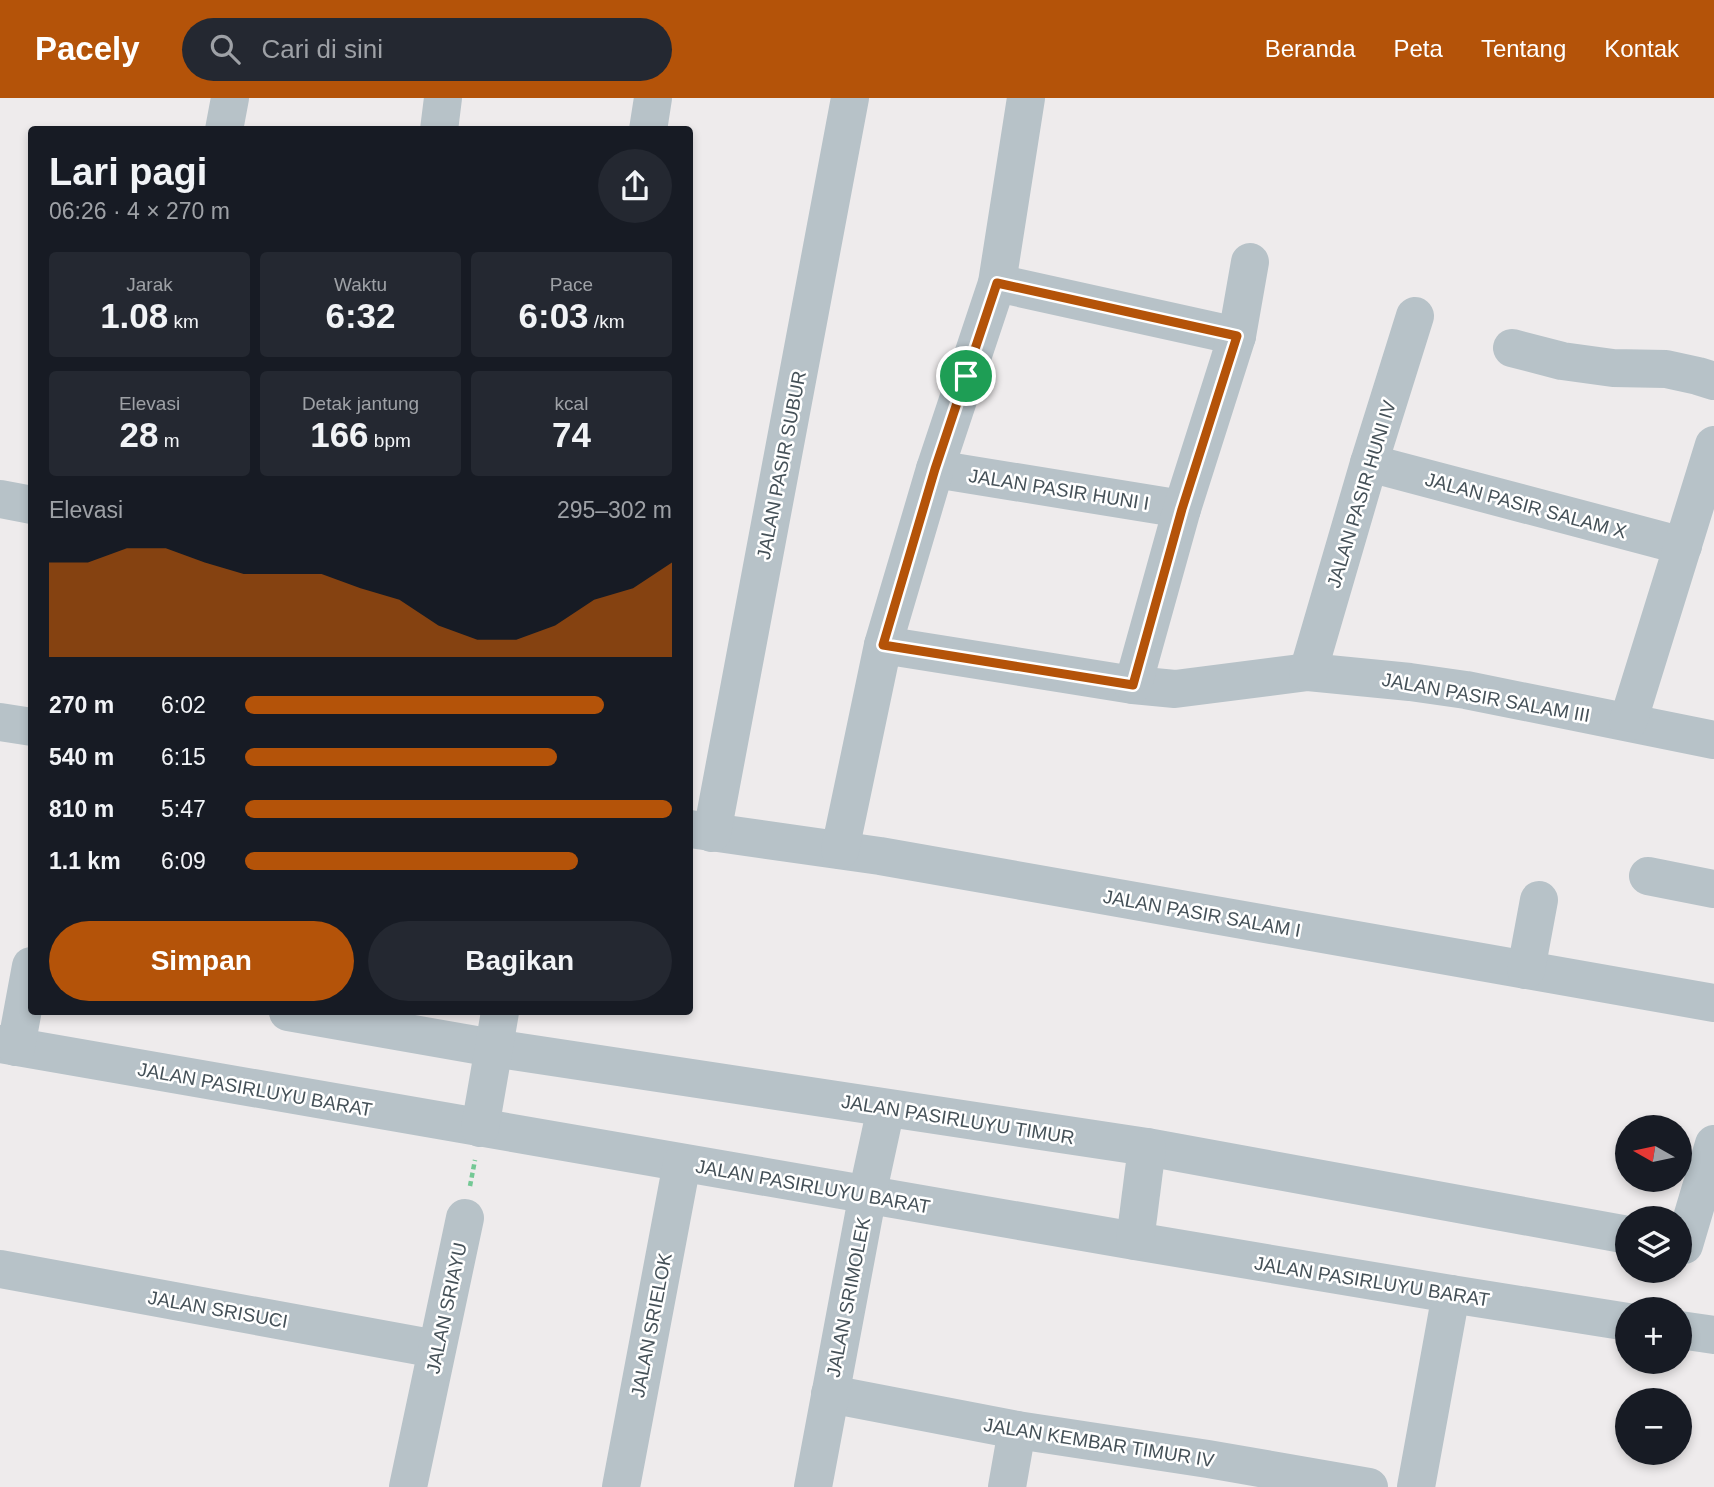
<!DOCTYPE html>
<html lang="id">
<meta charset="utf-8">
<style>
body{margin:0;font-family:Arial,sans-serif;background:#242831;color:#f1f3f6;height:100vh;display:flex;flex-direction:column;font-size:26px;white-space:nowrap}
*{box-sizing:border-box;margin:0}
p{font-size:23px;color:#9ea1a6}
.icon{flex:none;width:38px;height:38px;fill:none;stroke:currentColor;stroke-width:2;stroke-linecap:round;stroke-linejoin:round}
.map{position:relative;flex:1;overflow:hidden}
.drawer{position:absolute;left:28px;top:28px;width:665px;height:889px;display:flex;flex-direction:column;background:#171b24;border-radius:7px;box-shadow:0 4px 10px #0003}
.drawer>*{flex:none}
.needle{width:46px;rotate:279deg}
.fabs{position:absolute;left:1615px;top:1017px;display:grid;gap:14px}
.fabs a{display:grid;place-items:center;width:77px;height:77px;border-radius:50%;background:#171b24;box-shadow:0 4px 10px #0003;font-size:35px}
.pin{position:absolute;display:grid;place-items:center;width:60px;height:60px;color:#fff;margin:-30px;border:4px solid #fff;border-radius:50%;box-shadow:0 2px 7px #0007}
.round{display:grid;place-items:center;flex:none;width:74px;height:74px;border-radius:37px;background:#242831}
.head{display:flex;align-items:center;justify-content:space-between;height:119px;padding:0 21px}
h1{font-size:38px;font-weight:800;line-height:52px}
.stats{display:grid;grid-template-columns:repeat(3,1fr);gap:10px;height:119px;padding:7px 21px}
.stats div{display:grid;align-content:center;border-radius:7px;background:#242831;text-align:center}
.stats b{font-size:35px;font-weight:800}
.stats small{font-size:19px;font-weight:400}
.stats p{font-size:19px}
.chart{height:196px;padding:14px 21px}
.chart p{display:flex;justify-content:space-between}
.chart svg{width:100%;height:126px;margin-top:7px;fill:#b45309;opacity:.7}
.action{display:flex;gap:14px;margin-top:auto;padding:14px 21px}
.action a{flex:1;height:80px;border-radius:42px;background:#b45309;color:#fff;font-size:28px;font-weight:800;line-height:80px;text-align:center}
.action a+a{background:#242831;color:#f1f3f6}
ul{padding:0 21px;list-style:none;font-size:23px}
li{display:grid;grid-template-columns:112px 84px 1fr;align-items:center;height:52px}
li i{height:18px;border-radius:9px;background:#b45309}
header{display:flex;align-items:center;gap:42px;box-sizing:border-box;height:98px;padding:0 35px;background:#b45309;color:#fff}
header strong{font-size:33px}
nav{display:flex;gap:38px;margin-inline-start:auto;font-size:24px}
.search{width:490px;height:63px;background:#242831;display:flex;align-items:center;gap:18px;box-sizing:border-box;padding:0 24px;border-radius:38px;color:#9ea1a6;font-size:26px}
.map>svg:first-child{display:block}
.lines{fill:none;stroke-linecap:round;stroke-linejoin:round}
.path{stroke:#74c895;stroke-width:4.5;stroke-dasharray:5 3.5;stroke-linecap:butt}
.minor{stroke:#b7c2c8;stroke-width:38}
.route-casing{stroke:#fff;stroke-width:14}
.route{stroke:#b45309;stroke-width:9}
.labels{text-anchor:middle;stroke-width:5;stroke-linejoin:round;paint-order:stroke}
.street-label{font-size:19px;fill:#455158;stroke:#fff}
</style>
<header>
<strong>Pacely</strong>
<div class="search"><svg class="icon" aria-label="search" viewBox="0 0 24 24"><circle cx="10" cy="10" r="6"/><path d="M15 15l6 6"/></svg>Cari di sini</div>
<nav><a>Beranda</a><a>Peta</a><a>Tentang</a><a>Kontak</a></nav>
</header>
<div class="map">
<svg width="1714" height="1389" viewBox="0 0 1714 1389">
<rect width="100%" height="100%" fill="#eeebec"/>
<g class="lines">
<path class="path" d="M470,1088L475,1062"/>
<g class="minor">
<path d="M224,32L230,0"/>
<path d="M439,32L443,0"/>
<path d="M648,32L653,0"/>
<path d="M997,185L1237,238"/>
<path d="M1512,250L1562,263L1613,270L1666,271L1698,278L1714,283"/>
<path d="M1369,365L1683,448"/>
<path d="M935,371L1182,411"/>
<path d="M0,401L32,407"/>
<path d="M883,547L1133,587L1175,591L1308,574L1410,584L1466,592L1714,642"/>
<path d="M1308,574L1369,365L1415,218"/>
<path d="M1133,587L1182,411L1237,238L1250,164"/>
<path d="M0,624L32,629"/>
<path d="M1628,624L1714,347"/>
<path d="M690,731L880,758L1714,905"/>
<path d="M712,735L850,0"/>
<path d="M840,752L883,547L935,371L997,185L1026,0"/>
<path d="M1648,778L1714,791"/>
<path d="M1526,872L1539,802"/>
<path d="M288,914L493,950L1147,1049L1628,1137"/>
<path d="M0,946L1135,1143L1451,1196L1628,1224"/>
<path d="M16,949L31,868"/>
<path d="M480,1030L500,914"/>
<path d="M1135,1143L1147,1049"/>
<path d="M1684,1147L1714,1046"/>
<path d="M0,1171L436,1251"/>
<path d="M1680,1232L1714,1237"/>
<path d="M830,1296L1017,1332L1208,1361L1369,1389"/>
<path d="M408,1389L465,1120"/>
<path d="M621,1389L682,1065"/>
<path d="M813,1389L871,1079L886,1010"/>
<path d="M1007,1389L1017,1332"/>
<path d="M1416,1389L1451,1196"/>
</g>
</g>
<g class="lines">
<g class="route-casing">
<path id="route" d="M997,185L1237,238L1182,411L1133,587L883,547L935,371Z"/>
</g>
<use href="#route" class="route"/>
</g>
<g class="labels">
<g class="street-label">
<text transform="translate(781 367) rotate(-79)" y="7">JALAN PASIR SUBUR</text>
<text transform="translate(1059 391) rotate(9)" y="7">JALAN PASIR HUNI I</text>
<text transform="translate(1361 396) rotate(-73)" y="7">JALAN PASIR HUNI IV</text>
<text transform="translate(1526 407) rotate(15)" y="7">JALAN PASIR SALAM X</text>
<text transform="translate(1486 599) rotate(10)" y="7">JALAN PASIR SALAM III</text>
<text transform="translate(1202 815) rotate(10)" y="7">JALAN PASIR SALAM I</text>
<text transform="translate(255 991) rotate(10)" y="7">JALAN PASIRLUYU BARAT</text>
<text transform="translate(958 1021) rotate(9)" y="7">JALAN PASIRLUYU TIMUR</text>
<text transform="translate(813 1088) rotate(10)" y="7">JALAN PASIRLUYU BARAT</text>
<text transform="translate(1372 1183) rotate(9)" y="7">JALAN PASIRLUYU BARAT</text>
<text transform="translate(848 1199) rotate(-79)" y="7">JALAN SRIMOLEK</text>
<text transform="translate(446 1210) rotate(-78)" y="7">JALAN SRIAYU</text>
<text transform="translate(218 1211) rotate(10)" y="7">JALAN SRISUCI</text>
<text transform="translate(651 1227) rotate(-79)" y="7">JALAN SRIELOK</text>
<text transform="translate(1099 1344) rotate(9)" y="7">JALAN KEMBAR TIMUR IV</text>
</g>
</g>
</svg>
<div class="fabs">
<a><svg class="needle" viewBox="-14 -14 28 28"><path d="M0-13l5 13h-10z" fill="#e53935"/><path d="M0 13l5-13h-10z" fill="#9ea1a6"/></svg></a>
<a><svg class="icon" aria-label="layers" viewBox="0 0 24 24"><path d="M12 4l9 5-9 5-9-5zM3 14l9 5 9-5"/></svg></a>
<a>+</a>
<a>−</a>
</div>
<div class="pin" style="left:966px;top:278px;background:#1e9e55"><svg class="icon" aria-label="arrive" viewBox="0 0 24 24"><path d="M6 21V4h12l-3 4 3 4H6"/></svg></div>
<section class="drawer">
<div class="head"><div><h1>Lari pagi</h1><p>06:26 · 4 × 270 m</p></div><a class="round"><svg class="icon" aria-label="share" viewBox="0 0 24 24"><path d="M12 15V3M7 8l5-5 5 5M5 13v7h14v-7"/></svg></a></div>
<div class="stats">
<div><p>Jarak</p><b>1.08<small> km</small></b></div>
<div><p>Waktu</p><b>6:32</b></div>
<div><p>Pace</p><b>6:03<small> /km</small></b></div>
</div>
<div class="stats">
<div><p>Elevasi</p><b>28<small> m</small></b></div>
<div><p>Detak jantung</p><b>166<small> bpm</small></b></div>
<div><p>kcal</p><b>74</b></div>
</div>
<div class="chart"><p><span>Elevasi</span>295–302 m</p>
<svg viewBox="0 0 160 44" preserveAspectRatio="none"><path d="M0 44V11L10 11L20 6L30 6L40 11L50 15L60 15L70 15L80 20L90 24L100 33L110 38L120 38L130 33L140 24L150 20L160 11V44z"/></svg>
</div>
<ul>
<li><b>270 m</b>6:02<i style="width:84%"></i></li>
<li><b>540 m</b>6:15<i style="width:73%"></i></li>
<li><b>810 m</b>5:47<i style="width:100%"></i></li>
<li><b>1.1 km</b>6:09<i style="width:78%"></i></li>
</ul>
<div class="action"><a>Simpan</a><a>Bagikan</a></div>
</section>
</div>
